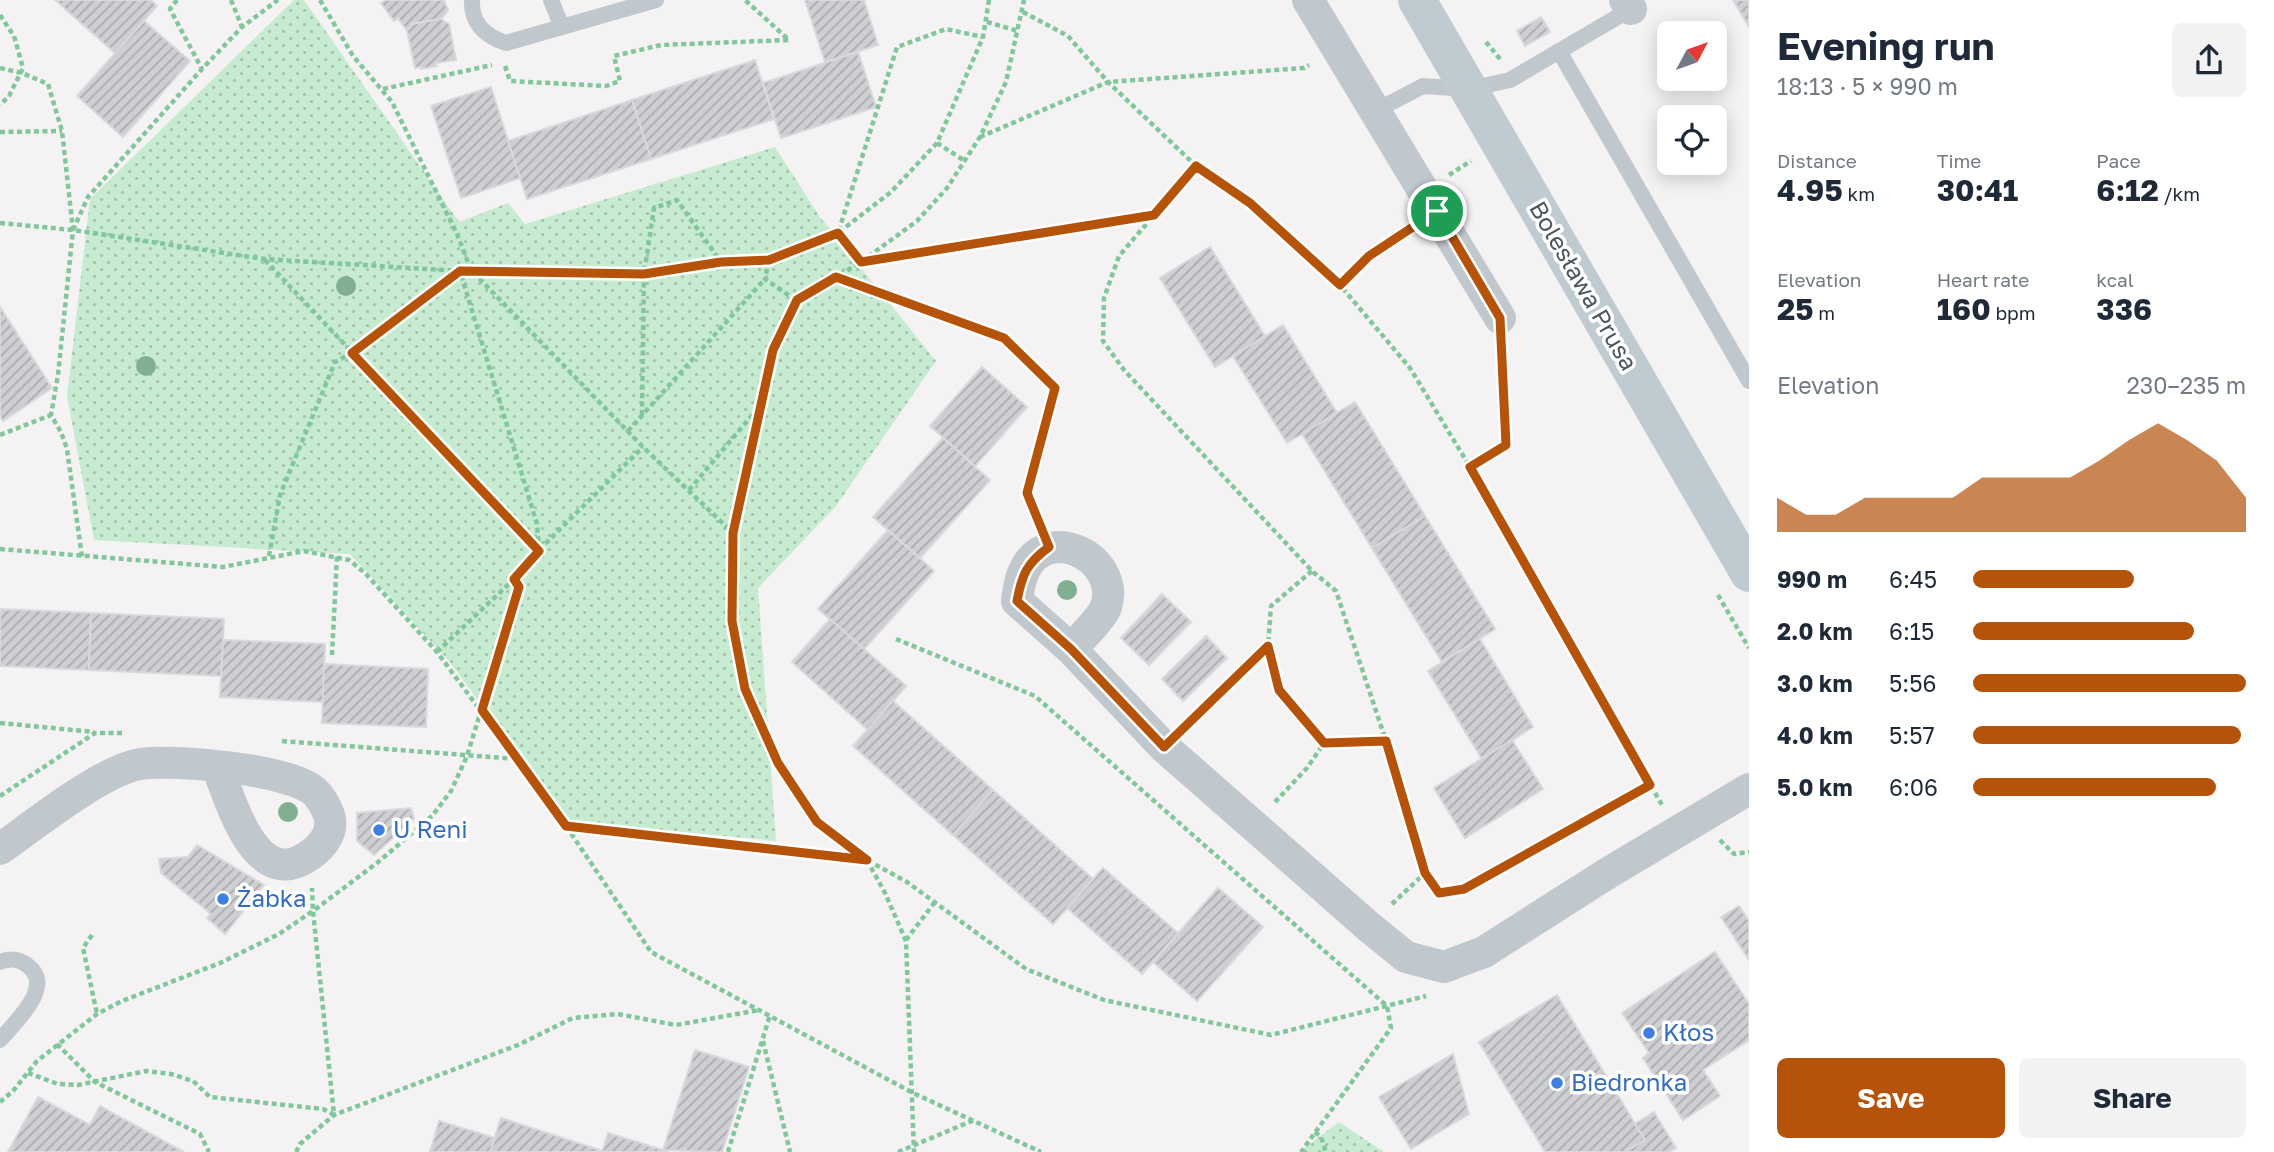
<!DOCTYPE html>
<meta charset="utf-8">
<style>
body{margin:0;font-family:"Golos Text",sans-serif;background:#f2f2f3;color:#1f2937;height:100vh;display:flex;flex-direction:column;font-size:26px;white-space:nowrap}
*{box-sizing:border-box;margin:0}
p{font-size:23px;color:#747a83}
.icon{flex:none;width:38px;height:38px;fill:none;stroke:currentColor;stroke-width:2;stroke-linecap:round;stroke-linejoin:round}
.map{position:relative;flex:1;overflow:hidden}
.panel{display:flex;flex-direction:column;background:#fff;width:525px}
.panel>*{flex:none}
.needle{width:46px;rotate:49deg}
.tools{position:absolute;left:1657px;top:21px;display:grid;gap:14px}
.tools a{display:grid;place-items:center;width:70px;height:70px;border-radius:10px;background:#fff;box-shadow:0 4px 18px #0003;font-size:35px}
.pin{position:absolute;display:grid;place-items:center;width:60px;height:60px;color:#fff;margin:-30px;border:4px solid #fff;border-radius:50%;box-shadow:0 2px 7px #0007}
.round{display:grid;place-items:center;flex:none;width:74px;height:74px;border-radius:10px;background:#f2f2f3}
.summary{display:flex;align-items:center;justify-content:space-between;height:119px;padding:0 28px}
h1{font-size:38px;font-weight:700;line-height:52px}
.figures{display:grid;grid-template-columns:repeat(3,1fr);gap:10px;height:119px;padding:7px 28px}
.figures div{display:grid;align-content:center}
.figures b{font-size:30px;font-weight:700}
.figures small{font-size:19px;font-weight:400}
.figures p{font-size:19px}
.chart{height:196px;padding:14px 28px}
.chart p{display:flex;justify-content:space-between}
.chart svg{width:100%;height:126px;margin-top:7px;fill:#b45309;opacity:.7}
.button{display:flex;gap:14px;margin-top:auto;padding:14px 28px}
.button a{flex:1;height:80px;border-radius:10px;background:#b45309;color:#fff;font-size:28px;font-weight:700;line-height:80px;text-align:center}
.button a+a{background:#f2f2f3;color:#1f2937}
ul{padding:0 28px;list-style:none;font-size:23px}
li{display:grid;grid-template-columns:112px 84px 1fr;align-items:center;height:52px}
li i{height:18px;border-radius:9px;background:#b45309}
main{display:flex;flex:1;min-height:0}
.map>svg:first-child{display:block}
.park{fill:url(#park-dots)}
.building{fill:url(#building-hatch);stroke:#d7d9dc;stroke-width:2}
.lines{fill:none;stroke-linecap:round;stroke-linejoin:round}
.path{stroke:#82c69c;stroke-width:4.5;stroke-dasharray:5 3.5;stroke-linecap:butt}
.lane{stroke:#c0c8cd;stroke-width:16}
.street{stroke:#c0c8cd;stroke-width:32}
.secondary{stroke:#c0cad1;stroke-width:38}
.tree{fill:#81af91}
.route-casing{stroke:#fff;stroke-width:14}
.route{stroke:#b45309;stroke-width:9}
.shop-dot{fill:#3f7fe0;stroke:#fff;stroke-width:2.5}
.labels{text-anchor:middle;stroke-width:7;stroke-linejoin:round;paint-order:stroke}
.street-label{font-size:24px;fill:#4c575d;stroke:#fff}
.shop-label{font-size:24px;fill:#366cbe;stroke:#fff;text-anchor:start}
</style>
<main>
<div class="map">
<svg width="1749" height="1152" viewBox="0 0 1749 1152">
<defs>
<pattern id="park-dots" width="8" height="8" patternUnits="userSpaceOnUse" patternTransform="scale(1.75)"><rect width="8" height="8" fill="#c7ebd0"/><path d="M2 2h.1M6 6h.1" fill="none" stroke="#a4c1ac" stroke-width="1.8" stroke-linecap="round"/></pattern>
<pattern id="building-hatch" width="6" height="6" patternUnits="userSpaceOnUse" patternTransform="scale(1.75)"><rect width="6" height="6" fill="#cdcfd3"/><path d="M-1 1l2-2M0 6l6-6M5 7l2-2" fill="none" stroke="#a9abae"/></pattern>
</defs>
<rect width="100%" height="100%" fill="#f4f2f2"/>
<g class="park">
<path d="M294,0H304L459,222L508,203L525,224L775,147L820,217L936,361L836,506L758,588L776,841L567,821L449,661L350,554L94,540L67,396L90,199Z"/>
<path d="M1339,1122L1384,1152H1299Z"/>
</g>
<g class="building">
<path d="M55,0H151L157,6L115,53Z"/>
<path d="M386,0H444L448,10L441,19L412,24L407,31L398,18L394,21L381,3Z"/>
<path d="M805,0H864L878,45L825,62Z"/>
<path d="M1733,0H1749V27Z"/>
<path d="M1541,17L1550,32L1525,46L1517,31Z"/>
<path d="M441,19L449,24L456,60L436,63L437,66L421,69V67L415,68L407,31L412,24Z"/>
<path d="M144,21L190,61L123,137L77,96Z"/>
<path d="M858,52L876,107L781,138L763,83Z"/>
<path d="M755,60L774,119L651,159L632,100Z"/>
<path d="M491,87L520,178L461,198L431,106Z"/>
<path d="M632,100L651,159L527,199L508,141Z"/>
<path d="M1210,247L1265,336L1215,367L1160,278Z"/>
<path d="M0,307L52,388L3,421L0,416Z"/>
<path d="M1283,325L1337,413L1287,443L1233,356Z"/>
<path d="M982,367L1027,407L975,466L930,426Z"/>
<path d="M1355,402L1425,516L1372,548L1302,434Z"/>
<path d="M943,438L990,480L920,558L873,517Z"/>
<path d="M1425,516L1495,629L1442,662L1372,548Z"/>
<path d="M888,530L934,571L864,649L818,609Z"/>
<path d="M1162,594L1191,622L1149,665L1121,638Z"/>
<path d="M0,609L91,613L89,670L0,666Z"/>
<path d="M91,613L224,619L221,676L89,670Z"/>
<path d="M830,619L906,686L868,730L792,662Z"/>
<path d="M1206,636L1227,658L1183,701L1162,679Z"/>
<path d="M1480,639L1533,727L1482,759L1428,671Z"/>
<path d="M223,640L325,644L323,702L220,697Z"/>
<path d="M324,664L428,669L426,727L322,723Z"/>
<path d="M893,701L993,790L953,835L853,746Z"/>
<path d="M1512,740L1543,789L1465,838L1434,788Z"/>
<path d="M993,790L1093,879L1053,924L953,835Z"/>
<path d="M411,808L414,819L374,855L357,841V813Z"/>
<path d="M197,845L264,885L225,934L207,918L211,914L161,873L159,859L188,857Z"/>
<path d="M1103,868L1178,933L1142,974L1067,908Z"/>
<path d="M1218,888L1263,927L1197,1001L1153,962Z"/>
<path d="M1739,906L1749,921V960L1721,917Z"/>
<path d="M1715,952L1749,1004V1040L1703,1070L1720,1096L1683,1120L1643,1058L1649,1053L1622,1013Z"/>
<path d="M1557,995L1645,1140L1625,1152H1545L1479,1042Z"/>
<path d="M695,1050L749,1067L722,1152L663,1150Z"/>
<path d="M1453,1054L1469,1114L1411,1149L1379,1097Z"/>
<path d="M38,1097L90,1125L100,1106L184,1152H8Z"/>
<path d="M1654,1112L1676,1148L1669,1152H1625L1645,1140L1635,1124Z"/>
<path d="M501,1118L603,1151L602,1152H490Z"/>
<path d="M439,1121L495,1138L490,1152H430Z"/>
<path d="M608,1133L663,1150L668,1152H602Z"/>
</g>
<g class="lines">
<g class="path">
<path d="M177,0L170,9L202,69"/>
<path d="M231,0L242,27"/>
<path d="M320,0L353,56L392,102L457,234L471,270L643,447L732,532"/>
<path d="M989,0L983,37L937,143L891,192L838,233L861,262L1154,215"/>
<path d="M1023,12L1068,36L1108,82L1196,166L1250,203L1340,285L1410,368L1470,467L1662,805"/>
<path d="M0,15L14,36L23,68L9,96L0,105"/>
<path d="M987,22L1018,31"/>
<path d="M1486,42L1500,59"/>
<path d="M505,66L510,81L606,86L620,81L614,56L661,45L789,40L745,0"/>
<path d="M0,68L22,73L48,84L62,131L73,230L58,375L51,415L61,432L67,449L82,557"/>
<path d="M383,89L492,65"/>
<path d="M0,132L62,131"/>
<path d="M980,137L1108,82L1304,68L1309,65"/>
<path d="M937,143L965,161"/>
<path d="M1196,166L1119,256L1104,298L1103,341L1124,370L1312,571L1336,591L1386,741L1425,873L1439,893L1464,889L1650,785"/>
<path d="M1449,175L1471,161"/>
<path d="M0,223L73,230L264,259L460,271L644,274L721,262L769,260L765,279L797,301"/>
<path d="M73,230L88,197L202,69L242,27L278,0"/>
<path d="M265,260L539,550L643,447"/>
<path d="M769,260L838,233L897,47L946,29L983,37"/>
<path d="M837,278L1004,338L1055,389L1027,493L1038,520"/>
<path d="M1340,285L1369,256L1410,229"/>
<path d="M759,407L733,533L732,621L745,689L778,763L817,822L867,860L907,882L1026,969L1104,1000L1271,1035L1426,996"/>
<path d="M642,415L644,274L654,208L677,200L721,262"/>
<path d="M628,431L765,279"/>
<path d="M0,435L51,415"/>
<path d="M1470,467L1506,445L1502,350"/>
<path d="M689,490L759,407L773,350L797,301L861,262L917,221L947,188L980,137L1006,82L1024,0"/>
<path d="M0,549L223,567L304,551L349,560L365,573L437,652L566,826L651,952L913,1093L1041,1152"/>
<path d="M269,556L280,495L335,362L352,353L460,271L537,524L539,550L514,579L437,652"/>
<path d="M1312,571L1271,606L1268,646L1279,690L1324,743L1386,741"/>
<path d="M1718,595L1749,648"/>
<path d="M896,639L1035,696L1387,1006L1391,1028L1301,1152"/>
<path d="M332,655L337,556"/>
<path d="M0,723L94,732"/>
<path d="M1187,724L1268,646"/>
<path d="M282,741L517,759"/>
<path d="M0,796L95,733H123"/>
<path d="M1275,802L1307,768L1324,743"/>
<path d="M566,826L866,859"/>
<path d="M1720,840L1734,854L1749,852"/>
<path d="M867,860L885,893L906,941L914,1152"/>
<path d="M1392,904L1425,873"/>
<path d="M92,935L83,948L97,1014"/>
<path d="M906,940L935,902"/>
<path d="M763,1041L790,1152"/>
<path d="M57,1044L95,1082L200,1134L209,1152"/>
<path d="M28,1073L58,1084L78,1085L146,1071L171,1074L193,1081L210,1097L323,1109L334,1115L313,911L377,863L432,816L451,791L467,756L519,587L514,579"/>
<path d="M0,1102L13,1091L37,1061L97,1014L122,1001L220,963L279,934L313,911L312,888"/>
<path d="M1315,1132L1321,1137L1326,1152"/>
<path d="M296,1152L300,1144L334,1115L518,1045L573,1018L618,1014L676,1025L759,1010"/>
<path d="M728,1152L770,1015"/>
<path d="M898,1152L974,1120"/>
</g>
<g class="lane">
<path d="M472,0C471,24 485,36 506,43L656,0"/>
<path d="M551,0L562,27"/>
<path d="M1559,51L1749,381"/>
<path d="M1377,110L1423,86L1469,89L1510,80L1631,9"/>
<path d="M0,962C9,958 19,959 27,965C56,986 15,1022 0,1040"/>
</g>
<g class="street">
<path d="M1308,0L1500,318"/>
<path d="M1625,0L1631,9"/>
<path d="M1071,649C1080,639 1102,618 1106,607C1122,556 1040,517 1021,579C1019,586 1018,594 1017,601L1071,649L1164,747L1369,927L1406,957L1444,967L1484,952L1608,873L1749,789"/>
<path d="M0,849C34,825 101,771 140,764C174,759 291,769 315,792C321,798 326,807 329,815C334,831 324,845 310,855C256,894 232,803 217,767"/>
</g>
<path class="secondary" d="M1417,0L1749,573"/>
</g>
<g class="tree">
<circle cx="346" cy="286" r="10"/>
<circle cx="146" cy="366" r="10"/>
<circle cx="1067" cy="590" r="10"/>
<circle cx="288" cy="812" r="10"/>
</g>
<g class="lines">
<g class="route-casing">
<path id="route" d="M1196,166L1250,203L1340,285L1369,256L1437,211L1500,318L1506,445L1470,467L1650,785L1464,889L1439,893L1425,873L1386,741L1324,743L1279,690L1268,646L1164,747L1071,649L1017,601C1022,574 1027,563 1049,547L1027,493L1055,388L1004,338L836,277L797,300L773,350L733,533L732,621L745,689L778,763L817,822L867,860L566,826L482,710L519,587L514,579L539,551L352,353L460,271L644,274L721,262L769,260L838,233L861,262L1154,215Z"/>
</g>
<use href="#route" class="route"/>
</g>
<g class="shop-dot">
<circle cx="379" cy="830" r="7"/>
<circle cx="223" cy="899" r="7"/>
<circle cx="1649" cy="1033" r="7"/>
<circle cx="1557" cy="1083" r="7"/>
</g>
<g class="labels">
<g class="street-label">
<text transform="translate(1583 286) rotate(60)" y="8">Bolesława Prusa</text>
</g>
<g class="shop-label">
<text x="393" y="838">U Reni</text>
<text x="237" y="907">Żabka</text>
<text x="1663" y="1041">Kłos</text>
<text x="1571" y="1091">Biedronka</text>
</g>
</g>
</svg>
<div class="tools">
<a><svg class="needle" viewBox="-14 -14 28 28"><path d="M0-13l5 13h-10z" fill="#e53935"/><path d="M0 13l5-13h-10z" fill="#747a83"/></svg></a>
<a><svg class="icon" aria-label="locate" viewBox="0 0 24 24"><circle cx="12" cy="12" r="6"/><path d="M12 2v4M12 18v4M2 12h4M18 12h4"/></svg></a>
</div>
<div class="pin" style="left:1437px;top:211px;background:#1e9e55"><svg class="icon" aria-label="arrive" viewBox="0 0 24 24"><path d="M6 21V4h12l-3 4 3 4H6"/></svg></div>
</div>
<section class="panel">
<div class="summary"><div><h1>Evening run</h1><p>18:13 · 5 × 990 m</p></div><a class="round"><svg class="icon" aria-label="share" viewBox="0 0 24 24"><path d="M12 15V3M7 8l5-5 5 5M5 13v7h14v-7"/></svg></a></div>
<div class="figures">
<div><p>Distance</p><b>4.95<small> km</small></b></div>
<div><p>Time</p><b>30:41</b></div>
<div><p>Pace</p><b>6:12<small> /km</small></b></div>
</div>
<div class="figures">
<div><p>Elevation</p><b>25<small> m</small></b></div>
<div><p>Heart rate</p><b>160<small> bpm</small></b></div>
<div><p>kcal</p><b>336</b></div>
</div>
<div class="chart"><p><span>Elevation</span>230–235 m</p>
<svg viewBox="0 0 160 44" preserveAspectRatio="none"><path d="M0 44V32L10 38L20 38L30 32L40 32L50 32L60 32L70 25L80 25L90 25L100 25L110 19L120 12L130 6L140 12L150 19L160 32V44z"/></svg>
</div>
<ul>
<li><b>990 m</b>6:45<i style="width:59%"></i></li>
<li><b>2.0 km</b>6:15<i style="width:81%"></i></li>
<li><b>3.0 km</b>5:56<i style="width:100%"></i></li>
<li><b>4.0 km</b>5:57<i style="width:98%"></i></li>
<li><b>5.0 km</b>6:06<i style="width:89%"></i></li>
</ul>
<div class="button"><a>Save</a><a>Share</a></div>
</section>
</main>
